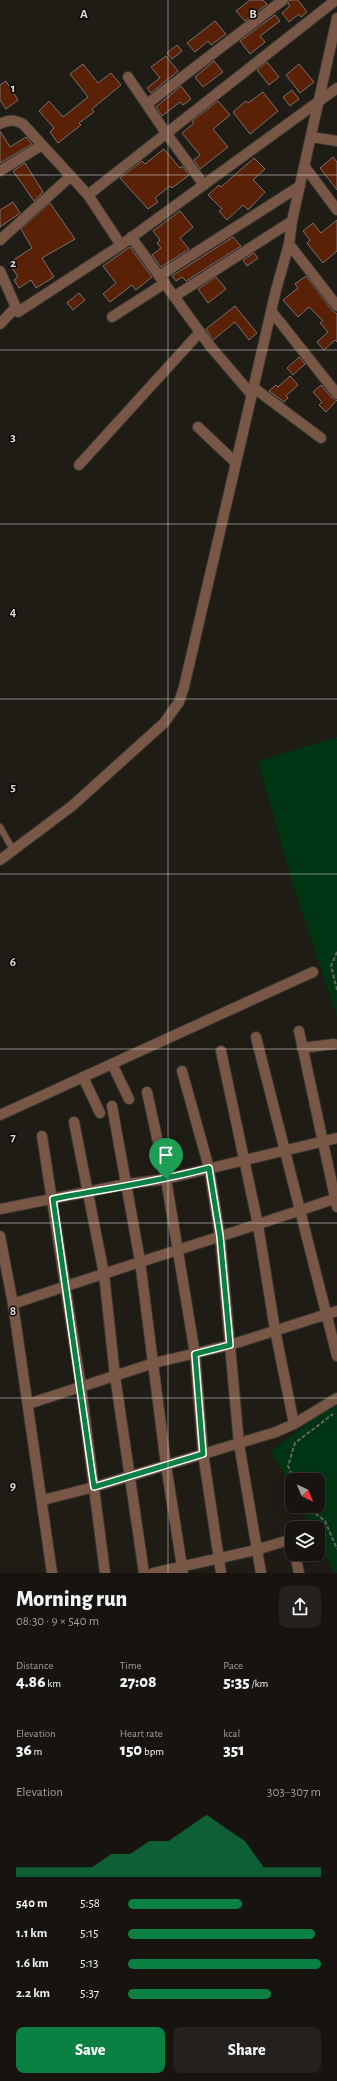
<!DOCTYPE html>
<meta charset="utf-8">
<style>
body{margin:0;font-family:"Alegreya Sans",sans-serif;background:#24211e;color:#f1f3f6;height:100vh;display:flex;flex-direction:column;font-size:15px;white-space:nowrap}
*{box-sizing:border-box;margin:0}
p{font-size:13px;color:#9e9e9f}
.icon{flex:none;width:22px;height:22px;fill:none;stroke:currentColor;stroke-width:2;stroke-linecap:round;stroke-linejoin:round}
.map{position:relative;height:1573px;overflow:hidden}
.sheet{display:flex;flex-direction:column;background:#171410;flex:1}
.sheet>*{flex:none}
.needle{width:26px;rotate:136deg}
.controls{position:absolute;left:285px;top:1473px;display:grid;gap:8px}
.controls a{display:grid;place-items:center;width:40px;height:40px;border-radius:8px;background:#171410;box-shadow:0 4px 16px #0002,0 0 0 1px #363330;font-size:20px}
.pin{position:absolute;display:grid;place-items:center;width:34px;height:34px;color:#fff;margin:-41px -17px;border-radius:50% 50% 50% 0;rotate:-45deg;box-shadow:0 0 4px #0007}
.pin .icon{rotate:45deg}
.round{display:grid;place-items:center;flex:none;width:42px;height:42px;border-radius:8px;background:#24211e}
.summary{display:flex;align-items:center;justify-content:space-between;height:68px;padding:0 16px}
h1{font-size:22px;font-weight:800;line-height:30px}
.stats{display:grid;grid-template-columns:repeat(3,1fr);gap:6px;height:68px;padding:4px 16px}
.stats div{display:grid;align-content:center}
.stats b{font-size:17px;font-weight:800}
.stats small{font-size:11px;font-weight:400}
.stats p{font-size:11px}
.chart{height:112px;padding:8px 16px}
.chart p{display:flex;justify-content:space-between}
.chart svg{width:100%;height:72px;margin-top:4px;fill:#0b8043;opacity:.7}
.button{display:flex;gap:8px;margin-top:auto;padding:8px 16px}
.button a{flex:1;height:46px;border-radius:8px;background:#0b8043;color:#fff;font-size:16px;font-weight:800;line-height:46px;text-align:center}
.button a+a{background:#24211e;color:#f1f3f6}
ul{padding:0 16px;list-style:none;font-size:13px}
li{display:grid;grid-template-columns:64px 48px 1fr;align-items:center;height:30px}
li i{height:10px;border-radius:5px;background:#0b8043}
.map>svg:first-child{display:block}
.green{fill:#003514}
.building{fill:#5a2107;stroke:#79706d}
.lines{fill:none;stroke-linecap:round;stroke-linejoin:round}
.lane-casing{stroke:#3a3630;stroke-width:8}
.street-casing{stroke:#3a3630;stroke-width:12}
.path{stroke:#67635e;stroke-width:2;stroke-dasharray:4 2;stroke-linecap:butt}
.lane{stroke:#795747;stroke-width:6}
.street{stroke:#795747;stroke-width:10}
.route-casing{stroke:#fff;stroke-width:8}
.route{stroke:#0b8043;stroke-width:5}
.grid{fill:none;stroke:#dedbd7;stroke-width:1;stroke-opacity:0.55}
.grid-label{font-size:13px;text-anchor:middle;font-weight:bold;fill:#dedbd7;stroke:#080605;stroke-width:3;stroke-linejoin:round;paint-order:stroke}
</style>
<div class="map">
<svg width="337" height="1573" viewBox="0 0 337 1573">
<rect width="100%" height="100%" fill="#1f1b15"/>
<g class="green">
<path d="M337,737V1017L294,888L258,761Z"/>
<path d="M337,1401V1573H335L318,1540V1528H312L300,1506H318V1480H292V1491L271,1451Z"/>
</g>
<g class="building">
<path d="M250,0H263L267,4L245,21L236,11Z"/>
<path d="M289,0H298L307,12L301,17L299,14L289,22L282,13L290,6L288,4Z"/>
<path d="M275,15L280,21L260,36L265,42L250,54L240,41Z"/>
<path d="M215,21L226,34L211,45L208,41L195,52L187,43Z"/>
<path d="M177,45L182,51L172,59L167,53Z"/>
<path d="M166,56L178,71L151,93L147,88L160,78L151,67Z"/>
<path d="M214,61L223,72L203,87L195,77Z"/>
<path d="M267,62L279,77L269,85L257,70Z"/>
<path d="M83,64L98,83L111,73L121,85L92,109L94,112L79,123L81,125L58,143L50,132L54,128L39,111L49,101L63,117L88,97L70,74Z"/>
<path d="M299,64L314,82L300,93L286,75Z"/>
<path d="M6,81L18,100L6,109L0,100V85Z"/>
<path d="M181,86L191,99L183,105L180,102L162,116L156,107Z"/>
<path d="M292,90L299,99L290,106L283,97Z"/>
<path d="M263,92L278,111L250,134L233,112L246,101L248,103Z"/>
<path d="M218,101L230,115L213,129L228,147L200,169L194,160L200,155L182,133L194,123L192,121Z"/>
<path d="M0,131L10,147L26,137L32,144L0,163Z"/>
<path d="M164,149L180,168L182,166L189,175L172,188L170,186L155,198L158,202L148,209L120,178L142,161L145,164Z"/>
<path d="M333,157L337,162V190L320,168Z"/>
<path d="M254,158L265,169L253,180L265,192L248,210L243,205L227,220L219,211L222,209L208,195L219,185L221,187Z"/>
<path d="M25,163L43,192L34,201L13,171Z"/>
<path d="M13,202L20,213L0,227V210Z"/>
<path d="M50,203L75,239L42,258L54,277L36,288L31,280L19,288L14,280L18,277L9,263L32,248L21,229Z"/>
<path d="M180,211L193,227L180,238L189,249L161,267L152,255L161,248L157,243L160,240L153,231Z"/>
<path d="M337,220V251L323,263L307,243L310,240L303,231L313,223L321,233Z"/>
<path d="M233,237L241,246L186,281L182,277L176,281L172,276Z"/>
<path d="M130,247L152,277L136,290L132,285L110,302L103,294L116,283L103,266Z"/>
<path d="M254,253L258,258L247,266L243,260Z"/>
<path d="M306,276L332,310L337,314V342L335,340L324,350L317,342L328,332L320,323L323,321L309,307L298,317L283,300L298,288L295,284Z"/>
<path d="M216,277L226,289L208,303L198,289Z"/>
<path d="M79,293L85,300L73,310L67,303Z"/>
<path d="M235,306L257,333L249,340L235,322L213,340L206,329Z"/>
<path d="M299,357L305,364L293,375L287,368Z"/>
<path d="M290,376L298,385L286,396L288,398L284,402L269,391L276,385L278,387Z"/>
<path d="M321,385L332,398L337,400L326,412L319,405L322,402L313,392Z"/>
</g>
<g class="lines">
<g class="lane-casing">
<path id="lane" d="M0,827L13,850"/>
</g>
<g class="street-casing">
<g id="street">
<path d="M128,77L166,133L204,185"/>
<path d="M147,104L283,0"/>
<path d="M0,124C9,119 15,120 23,124L88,195L121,245"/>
<path d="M312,137L337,141"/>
<path d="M305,167L337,210"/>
<path d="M0,171L42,145"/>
<path d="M88,195L336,0"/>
<path d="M131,237L210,346L252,395"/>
<path d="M0,240L71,176"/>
<path d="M289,244L337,306"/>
<path d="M0,271L18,312L121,245L337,88"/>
<path d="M159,276L300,186"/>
<path d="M175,296L292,221"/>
<path d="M272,312L337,394"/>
<path d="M112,317L165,283"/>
<path d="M0,324L15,308"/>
<path d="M254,388L321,438"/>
<path d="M198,427L236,463"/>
<path d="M79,465L200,332"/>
<path d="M0,860L72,806L164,723L179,702L184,687L276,290L289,244L292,221L337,18"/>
<path d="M299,1031L337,1207"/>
<path d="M256,1037L337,1356"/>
<path d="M302,1048L334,1044"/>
<path d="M221,1051L258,1225L275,1330L294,1424"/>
<path d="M112,1064L129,1099"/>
<path d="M182,1071L209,1168L220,1236L239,1444L261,1573"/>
<path d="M83,1077L100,1113"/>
<path d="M147,1092L166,1179L195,1354L203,1453L221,1573"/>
<path d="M112,1106L140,1261L166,1465L183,1573"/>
<path d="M0,1115L313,972"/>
<path d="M74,1122L104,1274L115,1376L144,1573"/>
<path d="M42,1136L81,1387L105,1573"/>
<path d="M0,1209L127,1184L166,1179L337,1138"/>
<path d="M0,1236L13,1304L52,1573"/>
<path d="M13,1304C120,1267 229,1235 337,1198"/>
<path d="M28,1404L154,1363L230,1345L337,1311"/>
<path d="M43,1500L94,1487L276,1432L294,1424L337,1398"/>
<path d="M295,1554L299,1573"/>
<path d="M153,1573L256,1550L292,1539"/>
</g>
</g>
<g class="path">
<path d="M337,952L331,966L337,990"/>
<path d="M294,1480L288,1466L295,1443L333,1414"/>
<path d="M306,1506L325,1521L337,1549"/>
</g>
<use href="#lane" class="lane"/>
<use href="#street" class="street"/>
</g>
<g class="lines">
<g class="route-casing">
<path id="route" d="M209,1168L220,1236L230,1345L195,1354L203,1454L94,1487L53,1199C105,1189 157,1182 209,1168Z"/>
</g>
<use href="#route" class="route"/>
</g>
<path class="grid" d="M168,0V1573M0,175H337M0,350H337M0,524H337M0,699H337M0,874H337M0,1049H337M0,1223H337M0,1398H337"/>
<g class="grid-label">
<text x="84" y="18">A</text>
<text x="253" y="18">B</text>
<text x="13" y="92">1</text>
<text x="13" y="267">2</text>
<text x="13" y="441">3</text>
<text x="13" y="616">4</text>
<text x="13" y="791">5</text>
<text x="13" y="966">6</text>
<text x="13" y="1141">7</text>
<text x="13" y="1315">8</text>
<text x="13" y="1490">9</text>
</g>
</svg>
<div class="controls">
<a><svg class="needle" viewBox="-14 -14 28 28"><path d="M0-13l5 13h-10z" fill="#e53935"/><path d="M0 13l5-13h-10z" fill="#9e9e9f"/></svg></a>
<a><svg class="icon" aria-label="layers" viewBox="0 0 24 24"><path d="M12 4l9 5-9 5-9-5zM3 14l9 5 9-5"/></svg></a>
</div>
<div class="pin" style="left:166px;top:1179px;background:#1e9e55"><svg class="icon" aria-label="arrive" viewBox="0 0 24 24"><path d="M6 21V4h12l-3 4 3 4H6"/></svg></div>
</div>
<section class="sheet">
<div class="summary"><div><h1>Morning run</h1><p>08:30 · 9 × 540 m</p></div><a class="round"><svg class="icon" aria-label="share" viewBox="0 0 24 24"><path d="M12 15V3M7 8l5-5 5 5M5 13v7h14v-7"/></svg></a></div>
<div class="stats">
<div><p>Distance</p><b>4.86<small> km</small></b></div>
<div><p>Time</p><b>27:08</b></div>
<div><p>Pace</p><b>5:35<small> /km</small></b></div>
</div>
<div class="stats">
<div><p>Elevation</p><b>36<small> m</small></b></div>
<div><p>Heart rate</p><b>150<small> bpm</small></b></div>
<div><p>kcal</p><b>351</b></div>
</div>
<div class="chart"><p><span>Elevation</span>303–307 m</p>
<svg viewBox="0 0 160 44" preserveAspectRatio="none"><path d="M0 44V38L10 38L20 38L30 38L40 38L50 30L60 30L70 22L80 22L90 14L100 6L110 14L120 22L130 38L140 38L150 38L160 38V44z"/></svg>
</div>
<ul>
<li><b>540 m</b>5:58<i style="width:59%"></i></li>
<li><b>1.1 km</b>5:15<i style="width:97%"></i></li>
<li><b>1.6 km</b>5:13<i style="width:100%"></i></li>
<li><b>2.2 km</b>5:37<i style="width:74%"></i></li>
</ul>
<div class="button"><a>Save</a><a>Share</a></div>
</section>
